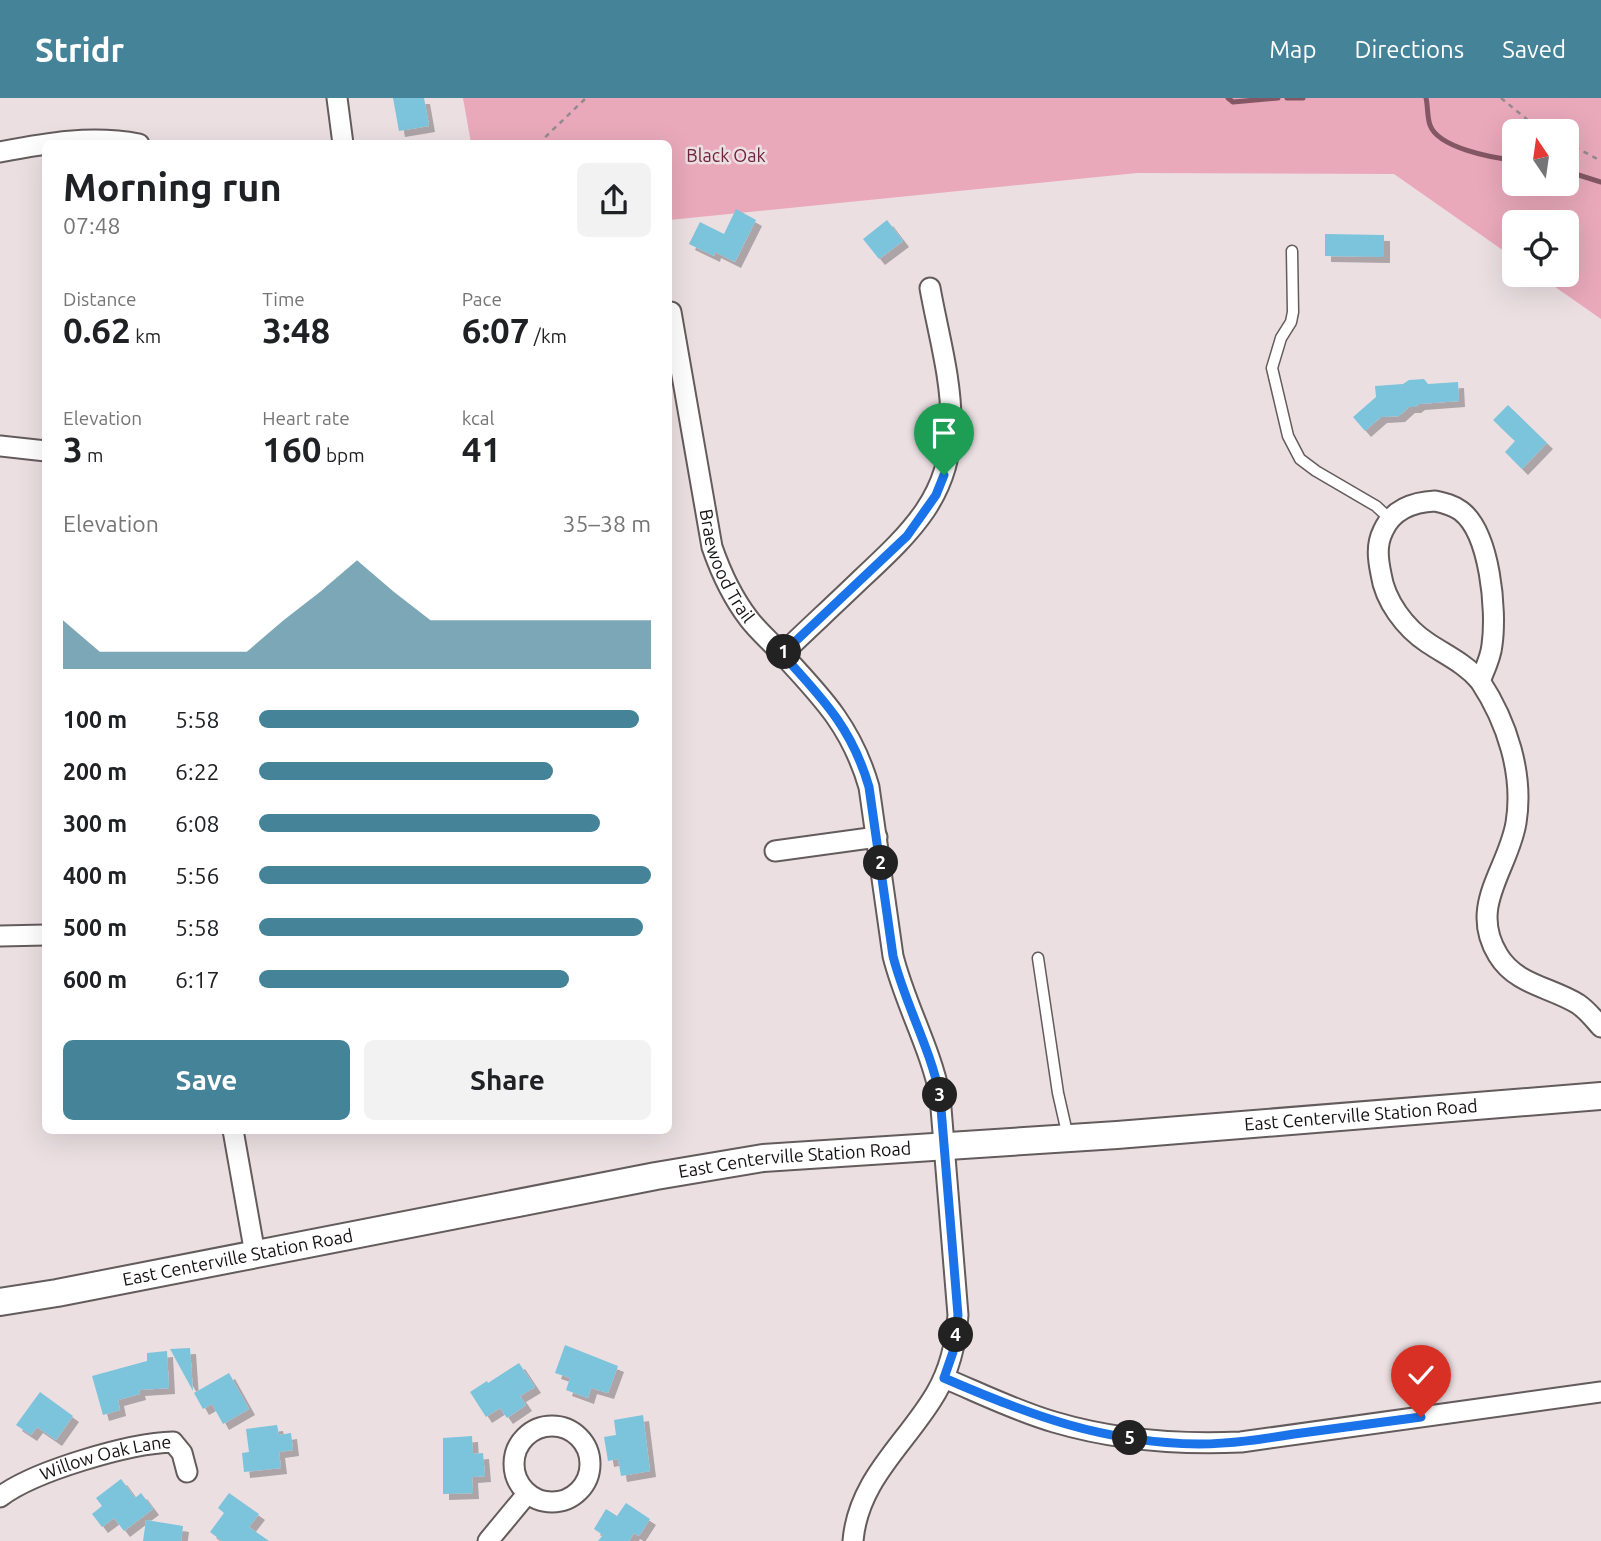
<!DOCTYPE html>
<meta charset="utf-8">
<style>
body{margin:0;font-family:Ubuntu,sans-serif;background:#f2f2f2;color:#202124;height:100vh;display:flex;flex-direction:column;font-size:26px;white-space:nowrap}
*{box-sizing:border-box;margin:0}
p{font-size:23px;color:#757577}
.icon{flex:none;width:38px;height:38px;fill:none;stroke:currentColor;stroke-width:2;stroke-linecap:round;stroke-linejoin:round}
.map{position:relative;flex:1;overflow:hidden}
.details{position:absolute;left:42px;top:42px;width:630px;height:994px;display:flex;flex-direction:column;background:#fff;border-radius:10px;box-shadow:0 7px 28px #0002}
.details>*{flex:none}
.needle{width:46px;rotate:347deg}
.buttons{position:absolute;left:1502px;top:21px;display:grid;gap:14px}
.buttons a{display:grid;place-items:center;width:77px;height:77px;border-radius:10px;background:#fff;box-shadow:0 7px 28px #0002;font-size:35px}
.pin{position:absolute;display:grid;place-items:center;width:60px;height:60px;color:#fff;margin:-72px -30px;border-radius:50% 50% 50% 0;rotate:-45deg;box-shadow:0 0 7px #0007}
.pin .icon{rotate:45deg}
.km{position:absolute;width:35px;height:35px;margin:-18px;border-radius:50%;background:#222;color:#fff;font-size:19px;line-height:35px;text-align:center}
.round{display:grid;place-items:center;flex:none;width:74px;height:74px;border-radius:10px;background:#f2f2f2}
.summary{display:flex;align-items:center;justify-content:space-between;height:119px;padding:0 21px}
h1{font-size:38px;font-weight:700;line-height:52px}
.stats{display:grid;grid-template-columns:repeat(3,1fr);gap:10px;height:119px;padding:7px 21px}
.stats div{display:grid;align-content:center}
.stats b{font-size:35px;font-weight:700}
.stats small{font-size:19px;font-weight:400}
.stats p{font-size:19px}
.chart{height:196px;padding:14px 21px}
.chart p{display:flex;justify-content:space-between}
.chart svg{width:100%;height:126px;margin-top:7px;fill:#458399;opacity:.7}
.button{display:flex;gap:14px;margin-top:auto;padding:14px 21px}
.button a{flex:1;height:80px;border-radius:10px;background:#458399;color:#fff;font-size:28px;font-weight:700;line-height:80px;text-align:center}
.button a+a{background:#f2f2f2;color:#202124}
ul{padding:0 21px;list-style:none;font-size:23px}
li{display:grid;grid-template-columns:112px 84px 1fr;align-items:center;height:52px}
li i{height:18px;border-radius:9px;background:#458399}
header{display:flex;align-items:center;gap:42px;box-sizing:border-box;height:98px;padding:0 35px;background:#458399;color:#fff}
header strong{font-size:33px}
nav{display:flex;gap:38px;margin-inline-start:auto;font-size:24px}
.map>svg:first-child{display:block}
.green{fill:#e9a9ba;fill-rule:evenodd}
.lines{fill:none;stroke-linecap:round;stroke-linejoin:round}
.stream{stroke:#835763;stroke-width:5}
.building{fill:#7cc3dc;filter:url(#shadow)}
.lane-casing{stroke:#645b5d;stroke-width:13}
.street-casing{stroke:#645b5d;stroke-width:23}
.secondary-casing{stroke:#645b5d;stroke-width:30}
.path{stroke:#938a8d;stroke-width:2.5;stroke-dasharray:5 5;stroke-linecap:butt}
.lane{stroke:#fff;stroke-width:10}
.street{stroke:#fff;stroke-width:19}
.secondary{stroke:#fff;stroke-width:26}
.route-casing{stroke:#fff;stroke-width:14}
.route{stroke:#1a73e8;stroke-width:9}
.labels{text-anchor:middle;stroke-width:5;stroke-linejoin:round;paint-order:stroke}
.park-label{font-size:18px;fill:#6e233e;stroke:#ebdfe2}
.street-label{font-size:18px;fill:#151112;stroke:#ebdfe2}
</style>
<header>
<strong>Stridr</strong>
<nav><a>Map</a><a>Directions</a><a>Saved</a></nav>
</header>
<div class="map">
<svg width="1601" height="1443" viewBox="0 0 1601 1443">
<defs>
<filter id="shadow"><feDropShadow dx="6" dy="6" stdDeviation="0" flood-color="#0004"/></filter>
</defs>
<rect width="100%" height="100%" fill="#ebdfe2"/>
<path class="green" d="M463,0H1601V221L1538,177H1566V124H1514V160L1394,76L1137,75L669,122L668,46L471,45ZM1514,33H1566V86H1514Z"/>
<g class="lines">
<g class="stream">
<path d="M1228,0L1233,4L1278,0"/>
<path d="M1287,0H1303"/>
<path d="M1426,0C1428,8 1427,19 1430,27C1438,50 1493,60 1514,62"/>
<path d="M1566,73L1601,84"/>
</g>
</g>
<g class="building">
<path d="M393,0H424L429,28L399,33Z"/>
<path d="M736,111L756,122L735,164L715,154L714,158L689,146L700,124L724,136Z"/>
<path d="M887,122L903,143L879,161L863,141Z"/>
<path d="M1325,136L1384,137V159L1325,158Z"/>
<path d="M1424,281L1428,286L1458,284L1459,303L1419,306L1415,309H1409L1399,318L1381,319L1365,333L1353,319L1376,299L1375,288L1403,286L1409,282Z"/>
<path d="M1508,307L1547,345L1522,371L1505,354L1515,343L1493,322Z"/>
<path d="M565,1247L618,1268L608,1295L591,1290L588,1300L566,1292L570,1280L555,1275Z"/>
<path d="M190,1250L193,1293L170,1251Z"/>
<path d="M167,1253L169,1290L139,1292L140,1296L118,1302L120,1312L103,1317L92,1278L147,1263V1255Z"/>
<path d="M519,1265L535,1289L520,1298L526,1307L507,1320L500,1310L486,1319L470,1294L487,1283L488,1285Z"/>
<path d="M229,1275L249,1311L223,1326L212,1306L203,1311L194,1295Z"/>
<path d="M40,1294L73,1318L56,1342L37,1329L31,1337L16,1327Z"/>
<path d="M643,1317L650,1373L621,1378L618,1361L608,1363L604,1339L616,1337L614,1322Z"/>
<path d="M277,1327L279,1337L291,1335L293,1352L279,1354L281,1370L244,1374L242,1355L249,1354L246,1331Z"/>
<path d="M472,1338L473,1356L483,1355L485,1378L472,1379L473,1395L443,1396V1340Z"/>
<path d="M121,1381L135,1400L141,1395L153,1411L124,1433L114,1420L102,1429L92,1416L102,1408L96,1400Z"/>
<path d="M229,1395L259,1416L249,1429L269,1443H222L210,1434L224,1415L218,1410Z"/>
<path d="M626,1405L650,1421L639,1438L634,1435L629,1443H598L603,1437L594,1431L606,1411L617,1418Z"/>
<path d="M146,1422L183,1428L181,1443H143Z"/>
</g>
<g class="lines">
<g class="lane-casing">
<g id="lane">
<path d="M1292,153L1293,214L1291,224L1281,240L1272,270L1288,338L1300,361L1316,373L1376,408L1390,421"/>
<path d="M1038,860L1058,995L1068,1039"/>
</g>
</g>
<g class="street-casing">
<g id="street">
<path d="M337,0L343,46"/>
<path d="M0,54C47,45 91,37 139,46"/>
<path id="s1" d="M671,214L712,449C721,475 732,499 749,521C758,533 771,544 782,556C823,600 852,630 869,689L893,858C905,906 930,949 940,998L958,1217C956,1245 950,1271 936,1295C907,1345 858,1381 853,1443"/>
<path d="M0,348L46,353"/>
<path d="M1435,403C1444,405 1453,407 1461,413C1490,435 1497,512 1492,547C1491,559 1485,571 1480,583C1466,566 1446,557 1428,545C1405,530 1385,503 1381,476C1378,461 1376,447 1383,433C1392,412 1413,404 1435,403Z"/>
<path d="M782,556C808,531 834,507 859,483C908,437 951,399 951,328C952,282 938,235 930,190"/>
<path d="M1480,583C1507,624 1524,676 1516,725C1508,772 1468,808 1498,857C1516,887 1551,889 1578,906C1587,912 1594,921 1601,929"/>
<path d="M775,753L877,739"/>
<path d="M0,838L46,837"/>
<path d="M233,1032L255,1156"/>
<path d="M944,1280C980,1295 1016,1313 1054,1324C1115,1342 1178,1347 1241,1344L1601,1294"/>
<circle cx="552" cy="1366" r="38"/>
<path id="s2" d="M0,1399C34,1373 130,1345 173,1344L182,1355L187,1374"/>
<path d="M488,1443L527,1396"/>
</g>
</g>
<g class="secondary-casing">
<g id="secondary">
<path id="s3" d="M0,1204L57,1195L656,1078L763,1060L1117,1037L1601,998"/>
</g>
</g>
<g class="path">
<path d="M1501,0L1529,23L1548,33"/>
<path d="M1566,44L1601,63"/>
<path d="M538,46L586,0"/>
</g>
<use href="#lane" class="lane"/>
<use href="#street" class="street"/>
<use href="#secondary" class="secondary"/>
</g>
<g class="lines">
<g class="route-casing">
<path id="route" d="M944,377L936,397L907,438L782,556C822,600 852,630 869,689L893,858C905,906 930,949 940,998L958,1217L953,1254L944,1280C1029,1317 1104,1345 1199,1346C1231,1346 1263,1341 1294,1336C1336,1330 1379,1325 1421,1319"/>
</g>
<use href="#route" class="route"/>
</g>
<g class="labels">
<g class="park-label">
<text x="726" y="64">Black Oak</text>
</g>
<g class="street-label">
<text dy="6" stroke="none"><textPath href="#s1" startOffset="261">Braewood Trail</textPath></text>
<text dy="6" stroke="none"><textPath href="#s3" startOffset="1376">East Centerville Station Road</textPath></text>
<text dy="6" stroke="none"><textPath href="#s3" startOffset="808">East Centerville Station Road</textPath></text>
<text dy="6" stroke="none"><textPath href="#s3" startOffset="242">East Centerville Station Road</textPath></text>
<text dy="6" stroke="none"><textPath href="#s2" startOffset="114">Willow Oak Lane</textPath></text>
</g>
</g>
</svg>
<div class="buttons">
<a><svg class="needle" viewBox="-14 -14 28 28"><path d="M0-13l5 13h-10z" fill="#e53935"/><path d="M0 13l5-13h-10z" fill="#757577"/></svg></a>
<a><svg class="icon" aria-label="locate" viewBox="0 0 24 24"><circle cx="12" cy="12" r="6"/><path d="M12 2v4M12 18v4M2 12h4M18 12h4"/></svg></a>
</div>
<div class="pin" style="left:944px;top:377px;background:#1e9e55"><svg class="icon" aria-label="arrive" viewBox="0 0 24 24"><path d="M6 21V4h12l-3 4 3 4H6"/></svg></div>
<div class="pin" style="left:1421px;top:1319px;background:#d93025"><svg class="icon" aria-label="check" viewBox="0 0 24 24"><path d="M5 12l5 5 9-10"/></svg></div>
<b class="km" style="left:784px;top:554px">1</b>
<b class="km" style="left:881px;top:765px">2</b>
<b class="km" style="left:940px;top:997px">3</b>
<b class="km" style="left:956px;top:1237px">4</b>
<b class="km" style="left:1130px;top:1340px">5</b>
<section class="details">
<div class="summary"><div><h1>Morning run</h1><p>07:48</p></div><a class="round"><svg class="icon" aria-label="share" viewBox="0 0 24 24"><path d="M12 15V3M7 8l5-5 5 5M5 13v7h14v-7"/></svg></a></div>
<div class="stats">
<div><p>Distance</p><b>0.62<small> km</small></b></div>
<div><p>Time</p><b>3:48</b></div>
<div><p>Pace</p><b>6:07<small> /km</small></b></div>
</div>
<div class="stats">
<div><p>Elevation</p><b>3<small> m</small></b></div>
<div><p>Heart rate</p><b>160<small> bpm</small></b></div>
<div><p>kcal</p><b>41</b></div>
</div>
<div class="chart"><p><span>Elevation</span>35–38 m</p>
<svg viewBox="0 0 160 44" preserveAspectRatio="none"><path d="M0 44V27L10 38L20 38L30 38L40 38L50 38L60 27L70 17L80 6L90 17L100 27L110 27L120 27L130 27L140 27L150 27L160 27V44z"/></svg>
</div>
<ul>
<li><b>100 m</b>5:58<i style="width:97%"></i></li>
<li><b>200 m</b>6:22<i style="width:75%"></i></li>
<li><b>300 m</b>6:08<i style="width:87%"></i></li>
<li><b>400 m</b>5:56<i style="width:100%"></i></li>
<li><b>500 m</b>5:58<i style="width:98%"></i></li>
<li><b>600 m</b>6:17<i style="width:79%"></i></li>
</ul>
<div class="button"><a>Save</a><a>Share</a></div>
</section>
</div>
